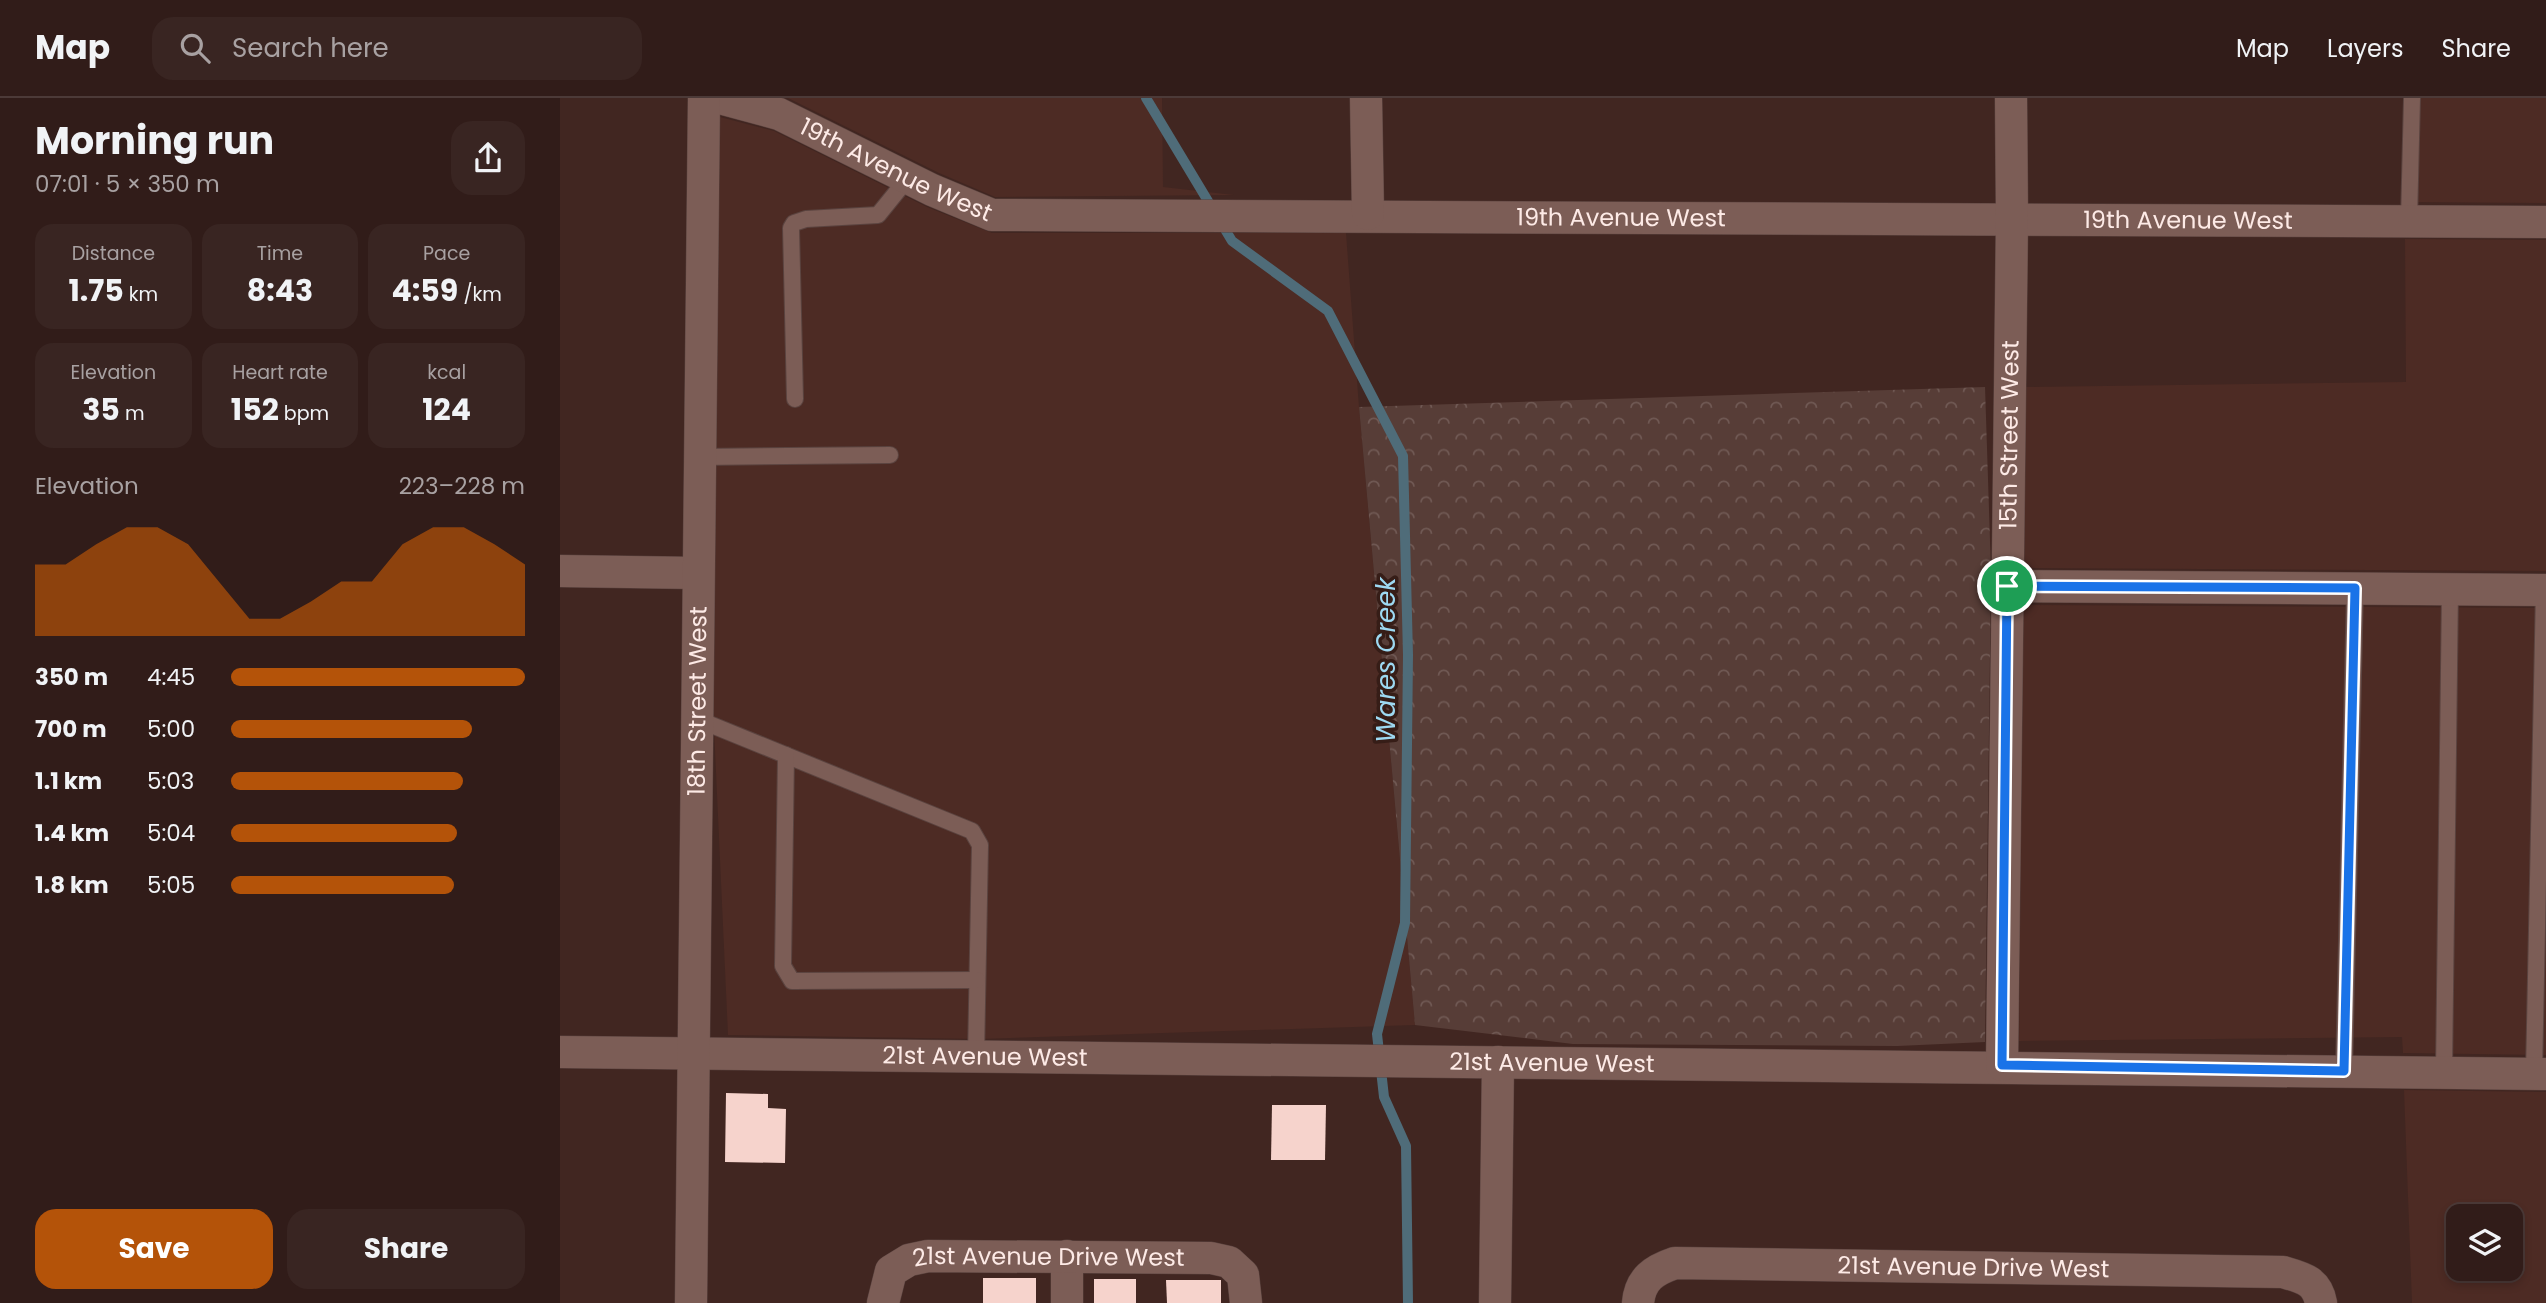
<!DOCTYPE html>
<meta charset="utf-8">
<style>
body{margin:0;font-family:Poppins,sans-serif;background:#392522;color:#f1f3f6;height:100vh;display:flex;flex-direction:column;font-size:26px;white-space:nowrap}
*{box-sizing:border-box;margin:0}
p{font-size:23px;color:#a8a1a2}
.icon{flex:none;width:38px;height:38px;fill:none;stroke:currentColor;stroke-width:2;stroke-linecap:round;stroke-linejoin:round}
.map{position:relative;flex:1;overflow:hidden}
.drawer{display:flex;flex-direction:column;background:#311c19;width:560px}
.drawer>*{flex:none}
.fabs{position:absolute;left:1886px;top:1106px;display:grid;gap:14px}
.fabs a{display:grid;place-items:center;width:77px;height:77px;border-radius:14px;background:#311c19;box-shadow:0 4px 10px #0003,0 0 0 2px #4c3a38;font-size:35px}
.pin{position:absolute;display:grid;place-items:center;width:60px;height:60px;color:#fff;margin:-30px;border:4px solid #fff;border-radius:50%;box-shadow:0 2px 7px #0007}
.round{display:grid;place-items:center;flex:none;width:74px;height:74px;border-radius:21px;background:#392522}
.summary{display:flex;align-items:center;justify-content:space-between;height:119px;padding:0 35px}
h1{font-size:38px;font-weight:700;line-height:52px}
.stats{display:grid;grid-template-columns:repeat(3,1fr);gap:10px;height:119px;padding:7px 35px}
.stats div{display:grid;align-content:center;border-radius:18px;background:#392522;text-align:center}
.stats b{font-size:30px;font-weight:700}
.stats small{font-size:19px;font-weight:400}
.stats p{font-size:19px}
.chart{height:196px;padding:14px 35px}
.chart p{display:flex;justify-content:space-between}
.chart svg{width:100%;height:126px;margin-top:7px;fill:#b45309;opacity:.7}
.action{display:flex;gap:14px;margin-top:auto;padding:14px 35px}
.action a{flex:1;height:80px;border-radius:21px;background:#b45309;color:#fff;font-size:28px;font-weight:700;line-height:80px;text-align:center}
.action a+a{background:#392522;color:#f1f3f6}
ul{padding:0 35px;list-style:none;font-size:23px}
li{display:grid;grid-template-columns:112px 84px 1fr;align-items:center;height:52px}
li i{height:18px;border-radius:9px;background:#b45309}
header{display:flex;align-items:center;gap:42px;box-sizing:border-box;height:98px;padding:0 35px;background:#311c19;border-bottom:2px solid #4c3a38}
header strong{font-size:33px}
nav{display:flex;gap:38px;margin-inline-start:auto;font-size:24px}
.search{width:490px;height:63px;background:#392522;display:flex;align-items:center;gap:18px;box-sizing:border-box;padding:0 24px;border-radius:21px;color:#a8a1a2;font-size:26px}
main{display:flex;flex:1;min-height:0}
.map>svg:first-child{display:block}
.built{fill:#4d2b24;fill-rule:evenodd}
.park{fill:url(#park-crowns)}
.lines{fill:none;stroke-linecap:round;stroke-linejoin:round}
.stream{stroke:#4f6c79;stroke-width:10}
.building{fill:#f6d3cc}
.service-casing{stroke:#5a433f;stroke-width:18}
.minor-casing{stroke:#5a433f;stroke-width:33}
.service{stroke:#7c5d56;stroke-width:16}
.minor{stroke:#7c5d56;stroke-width:32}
.route-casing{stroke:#fff;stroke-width:14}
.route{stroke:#1a73e8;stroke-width:9}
.labels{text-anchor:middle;stroke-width:7;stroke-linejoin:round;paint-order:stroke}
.street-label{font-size:24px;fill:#fdeae6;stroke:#361d17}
.water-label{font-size:26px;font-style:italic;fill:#9dd9f2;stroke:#361d17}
</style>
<header>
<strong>Map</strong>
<div class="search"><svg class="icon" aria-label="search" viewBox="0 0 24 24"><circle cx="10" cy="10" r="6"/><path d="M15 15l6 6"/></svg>Search here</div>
<nav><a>Map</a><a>Layers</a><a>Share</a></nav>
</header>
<main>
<section class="drawer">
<div class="summary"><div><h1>Morning run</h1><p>07:01 · 5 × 350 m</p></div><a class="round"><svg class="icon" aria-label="share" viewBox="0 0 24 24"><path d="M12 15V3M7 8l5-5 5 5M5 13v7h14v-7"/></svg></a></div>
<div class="stats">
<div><p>Distance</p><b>1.75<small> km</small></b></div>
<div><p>Time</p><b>8:43</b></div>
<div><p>Pace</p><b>4:59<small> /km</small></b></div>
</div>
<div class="stats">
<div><p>Elevation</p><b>35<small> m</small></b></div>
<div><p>Heart rate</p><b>152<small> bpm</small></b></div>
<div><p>kcal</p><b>124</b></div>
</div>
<div class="chart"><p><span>Elevation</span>223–228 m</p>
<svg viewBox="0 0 160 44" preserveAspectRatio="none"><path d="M0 44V19L10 19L20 12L30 6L40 6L50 12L60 25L70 38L80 38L90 32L100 25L110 25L120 12L130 6L140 6L150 12L160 19V44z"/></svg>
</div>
<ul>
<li><b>350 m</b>4:45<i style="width:100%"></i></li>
<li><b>700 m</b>5:00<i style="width:82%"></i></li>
<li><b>1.1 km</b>5:03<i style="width:79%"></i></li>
<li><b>1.4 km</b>5:04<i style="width:77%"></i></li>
<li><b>1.8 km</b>5:05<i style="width:76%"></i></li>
</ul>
<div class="action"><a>Save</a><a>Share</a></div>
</section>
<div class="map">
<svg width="1986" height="1205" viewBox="0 0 1986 1205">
<defs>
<pattern id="park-crowns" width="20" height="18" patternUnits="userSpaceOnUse" patternTransform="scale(1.75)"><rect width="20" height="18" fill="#573d37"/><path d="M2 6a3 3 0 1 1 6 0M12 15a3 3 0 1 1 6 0" fill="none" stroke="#705954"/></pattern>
</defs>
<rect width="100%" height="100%" fill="#412621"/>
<g class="built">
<path d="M228,0H602L603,89L674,97L435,99L379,75Z"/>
<path d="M1843,0H1986V105L1844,104Z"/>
<path d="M160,19L214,33L367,109L432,135H786L799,309L855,927L419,941L168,937L153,608Z"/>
<path d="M1845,141L1986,142V473L1464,470L1466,289L1846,284Z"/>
<path d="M1463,507L1986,510V957L1843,955L1842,939L1459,943Z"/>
<path d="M1844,992L1986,994V1205H1852ZM1899,1118H1951V1171H1899Z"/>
</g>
<path class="park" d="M1425,289L1431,474L1425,944L1337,948L1013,946L855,927L799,309Z"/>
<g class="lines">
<path class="stream" d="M586,0L672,143L768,213L843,358L848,557L845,825L817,936L824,999L846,1048L848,1205"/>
</g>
<g class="building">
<path d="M166,995L208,996V1010L226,1011L225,1065L165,1064Z"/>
<path d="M712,1007H766L765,1062H711Z"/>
<rect x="423" y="1180" width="53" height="25"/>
<rect x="534" y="1181" width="42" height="24"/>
<path d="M606,1182H661V1205H607Z"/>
</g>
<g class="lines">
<g class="service-casing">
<g id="service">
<path d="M1849,123L1852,0"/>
<path d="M235,301L231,130L234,125L246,121L318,117L348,80"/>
<path d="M140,359L330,357"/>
<path d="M137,621L412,733L420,747L416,959"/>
<path d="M226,657L223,868L232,883L417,882"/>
<path d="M1784,973L1795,490"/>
<path d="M1884,974L1890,491"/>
<path d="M1974,975L1984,492"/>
</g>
</g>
<g class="minor-casing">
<g id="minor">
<path id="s1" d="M160,0L219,16L372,92L432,117L1986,124"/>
<path d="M806,0L808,116"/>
<path d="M0,473L138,475"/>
<path d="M1447,488L1986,492"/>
<path id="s2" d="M0,954L1986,976"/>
<path id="s3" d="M1442,967L1452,120L1451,0"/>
<path d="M507,1158V1205"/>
<path id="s4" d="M131,1205L144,0"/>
<path id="s5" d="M323,1205L331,1173L349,1162L368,1158L651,1160L669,1164L683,1177L686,1205"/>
<path d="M935,1205L938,964"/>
<path id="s6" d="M1078,1205C1080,1181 1094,1172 1115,1165L1723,1174C1744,1180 1757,1183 1761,1205"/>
</g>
</g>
<use href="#service" class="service"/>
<use href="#minor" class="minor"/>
</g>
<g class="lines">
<g class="route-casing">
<path id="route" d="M1447,488L1795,490L1784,973L1442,967Z"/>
</g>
<use href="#route" class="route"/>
</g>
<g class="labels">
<g class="street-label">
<text dy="8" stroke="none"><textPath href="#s1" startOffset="191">19th Avenue West</textPath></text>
<text dy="8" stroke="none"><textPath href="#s1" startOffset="926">19th Avenue West</textPath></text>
<text dy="8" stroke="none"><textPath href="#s1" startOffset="1493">19th Avenue West</textPath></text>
<text dy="8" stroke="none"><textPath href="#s3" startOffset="630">15th Street West</textPath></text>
<text dy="8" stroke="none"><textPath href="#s4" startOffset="602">18th Street West</textPath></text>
<text dy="8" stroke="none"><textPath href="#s2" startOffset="425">21st Avenue West</textPath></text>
<text dy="8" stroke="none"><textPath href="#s2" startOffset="992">21st Avenue West</textPath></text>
<text dy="8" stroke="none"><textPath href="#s5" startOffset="194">21st Avenue Drive West</textPath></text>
<text dy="8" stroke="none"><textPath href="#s6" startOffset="357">21st Avenue Drive West</textPath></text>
</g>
<g class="water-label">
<text transform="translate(826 562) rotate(-90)" y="9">Wares Creek</text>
</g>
</g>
</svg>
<div class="fabs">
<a><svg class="icon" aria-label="layers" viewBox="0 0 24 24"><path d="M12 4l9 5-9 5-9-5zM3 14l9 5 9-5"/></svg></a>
</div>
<div class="pin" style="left:1447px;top:488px;background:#1e9e55"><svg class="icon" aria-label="arrive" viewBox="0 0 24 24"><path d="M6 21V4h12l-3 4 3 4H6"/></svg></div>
</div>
</main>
